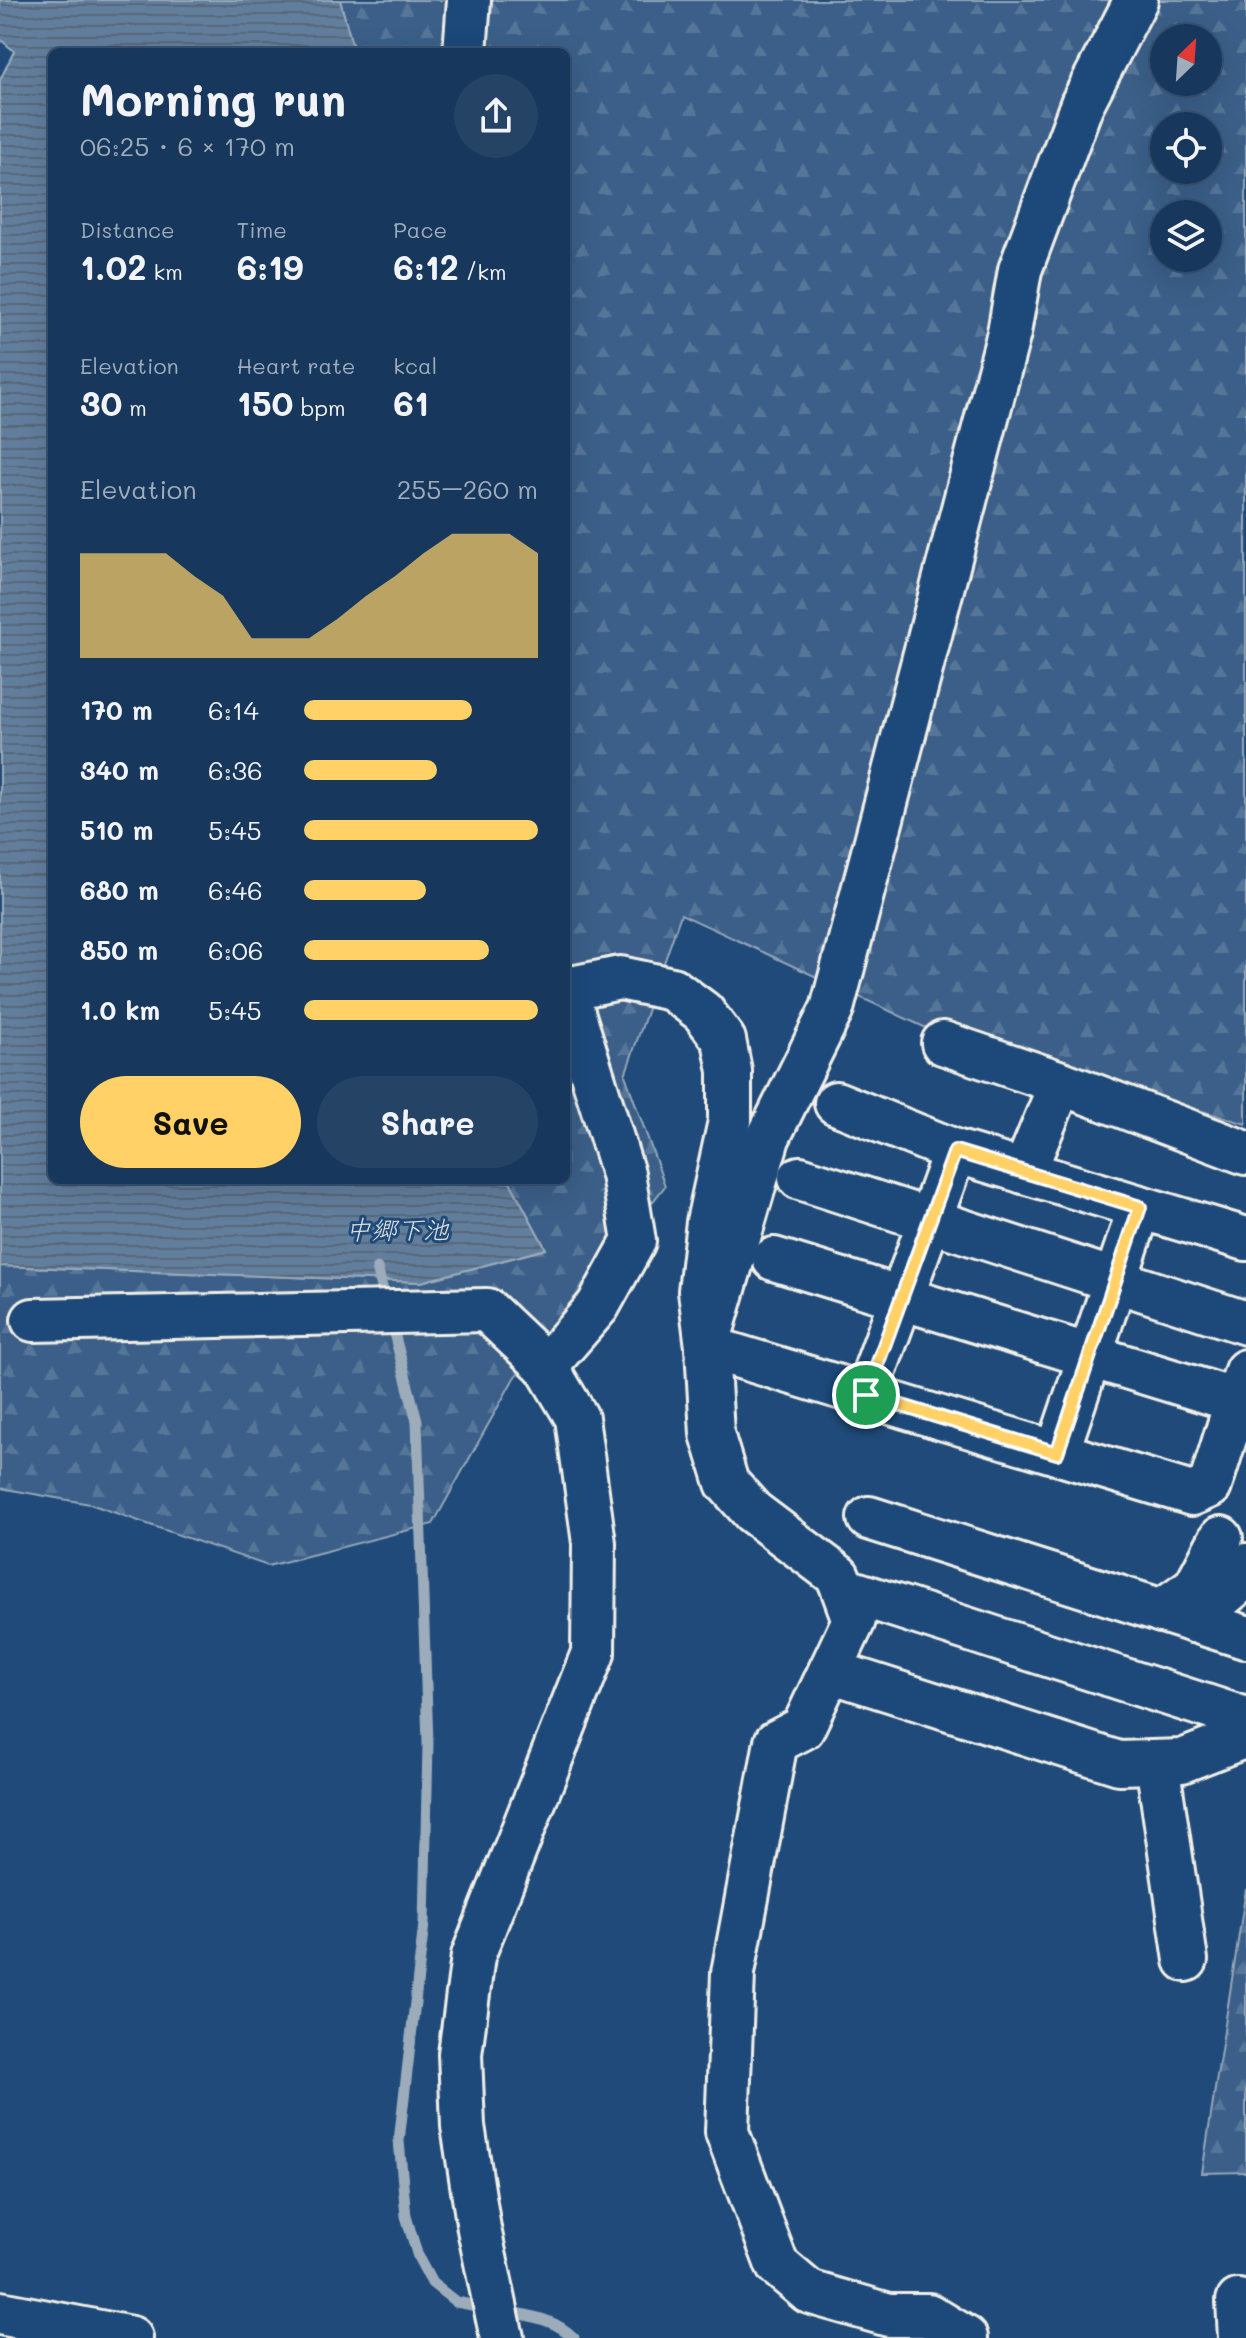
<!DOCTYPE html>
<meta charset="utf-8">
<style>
body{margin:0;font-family:Mali,"Klee One",sans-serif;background:#244365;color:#f1f3f6;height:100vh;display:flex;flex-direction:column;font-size:30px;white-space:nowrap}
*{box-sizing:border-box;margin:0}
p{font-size:26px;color:#9eacbb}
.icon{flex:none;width:44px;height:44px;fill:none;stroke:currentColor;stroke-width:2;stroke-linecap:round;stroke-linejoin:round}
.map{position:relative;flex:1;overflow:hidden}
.drawer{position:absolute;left:48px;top:48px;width:522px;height:1136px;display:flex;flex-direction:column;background:#17385c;border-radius:12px;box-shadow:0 8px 32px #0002,0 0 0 2px #365272}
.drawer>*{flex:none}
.needle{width:52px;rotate:25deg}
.controls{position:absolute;left:1150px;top:24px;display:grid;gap:16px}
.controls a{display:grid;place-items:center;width:72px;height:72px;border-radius:50%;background:#17385c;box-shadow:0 8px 32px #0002,0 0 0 2px #365272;font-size:40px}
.pin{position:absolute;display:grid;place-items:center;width:68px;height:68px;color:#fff;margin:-34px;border:4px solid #fff;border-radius:50%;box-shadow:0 2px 8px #0007}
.round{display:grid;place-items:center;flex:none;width:84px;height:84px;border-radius:42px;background:#244365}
.headline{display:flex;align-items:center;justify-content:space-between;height:136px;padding:0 32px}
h1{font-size:44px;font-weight:800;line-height:60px}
.figures{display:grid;grid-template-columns:repeat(3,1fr);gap:12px;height:136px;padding:8px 32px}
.figures div{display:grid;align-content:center}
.figures b{font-size:34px;font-weight:800}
.figures small{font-size:22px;font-weight:400}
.figures p{font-size:22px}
.chart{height:224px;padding:16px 32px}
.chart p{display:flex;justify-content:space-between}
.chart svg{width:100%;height:144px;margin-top:8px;fill:#ffd166;opacity:.7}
.button{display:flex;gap:16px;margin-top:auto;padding:16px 32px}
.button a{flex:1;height:92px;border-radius:48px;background:#ffd166;color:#111;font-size:32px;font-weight:800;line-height:92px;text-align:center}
.button a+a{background:#244365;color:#f1f3f6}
ul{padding:0 32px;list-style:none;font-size:26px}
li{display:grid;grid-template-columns:128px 96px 1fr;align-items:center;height:60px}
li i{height:20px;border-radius:10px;background:#ffd166}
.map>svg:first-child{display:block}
.forest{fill:url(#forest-firs);stroke:#97a8b8;stroke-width:2;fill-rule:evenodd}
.water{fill:url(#water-rules);stroke:#9cacbb;stroke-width:2}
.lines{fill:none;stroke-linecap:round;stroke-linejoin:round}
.stream{stroke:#9cacbb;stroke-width:11}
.minor-casing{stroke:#f4f1e8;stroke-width:48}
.minor{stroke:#1f4a7a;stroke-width:42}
.route-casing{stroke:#fff;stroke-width:16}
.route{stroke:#ffd166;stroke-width:10}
.labels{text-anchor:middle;stroke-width:6;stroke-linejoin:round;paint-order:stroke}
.water-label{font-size:26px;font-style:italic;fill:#dee0dd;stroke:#1f4a7a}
</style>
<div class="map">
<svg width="1246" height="2338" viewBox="0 0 1246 2338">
<defs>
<pattern id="forest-firs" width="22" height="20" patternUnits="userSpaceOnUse" patternTransform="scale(2)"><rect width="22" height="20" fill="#3a5f88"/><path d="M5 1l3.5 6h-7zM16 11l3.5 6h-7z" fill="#577699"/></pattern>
<pattern id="water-rules" width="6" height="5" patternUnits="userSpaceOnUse" patternTransform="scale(2)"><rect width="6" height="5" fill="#627e9d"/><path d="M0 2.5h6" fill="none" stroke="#58687a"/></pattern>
</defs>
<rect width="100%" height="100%" fill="#1f4a7a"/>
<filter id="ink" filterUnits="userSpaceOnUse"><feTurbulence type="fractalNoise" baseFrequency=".0125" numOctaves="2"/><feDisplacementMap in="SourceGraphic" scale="16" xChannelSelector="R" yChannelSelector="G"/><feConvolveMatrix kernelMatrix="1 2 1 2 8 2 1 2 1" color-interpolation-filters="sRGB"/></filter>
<g filter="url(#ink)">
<g class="forest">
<path d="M340,0H1246V1124L937,1033L681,914L625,1075L665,1186L514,1378L433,1524L268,1566L90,1504L0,1488V1266L421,1282L546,1249L509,1180H566V52H354ZM1164,38H1208V82H1164ZM1164,126H1208V170H1164ZM1164,214H1208V258H1164Z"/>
<path d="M1246,1889V2172L1202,2173Z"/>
</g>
<path class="water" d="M0,0H340L354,52H52V1180H509L546,1249L421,1282L0,1266V80L14,51L0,39Z"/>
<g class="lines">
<g class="stream">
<path d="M377,1268L417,1421L428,1743L424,1924L399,2141L406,2216L418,2257L432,2283L456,2302L488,2308"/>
<path d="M505,2311C531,2316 555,2319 574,2338"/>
</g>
<g class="minor-casing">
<g id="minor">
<path d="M465,52L469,0"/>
<path d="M566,989L620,978L672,989L703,1012L724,1040L730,1071V1121L708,1222L700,1291L707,1347L1192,1494L1210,1486L1246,1371"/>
<path d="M943,1043L1061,1083L1024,1172"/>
<path d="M1061,1083L1246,1153"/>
<path d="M836,1103L955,1151L1246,1239"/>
<path d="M800,1178L1246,1323"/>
<path d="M774,1259L1237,1401"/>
<path d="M33,1320L487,1310L546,1366"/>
<path d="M866,1395L955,1151"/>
<path d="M1057,1453L1140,1207"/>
<path d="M869,1518L1245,1637"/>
<path d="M843,1589L1246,1719"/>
<path d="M1161,1611L1195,1587L1221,1538"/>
<path d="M1193,1621L1240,1581L1246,1565"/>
<path d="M830,1671L1119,1763L1182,1761L1246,1736"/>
<path d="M1157,1762L1186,1960"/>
<path d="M1238,2301L1240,2338"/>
<path d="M0,2313L131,2338"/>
<path d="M502,2338L479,2229L463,2126L460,2054L473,1956L593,1653L594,1543L577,1418L546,1366L598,1306L634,1241L623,1174L566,990"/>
<path d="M966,2338L928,2315H889L809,2292L777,2265L727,2132L733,1973L776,1742L803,1728L854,1620L838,1576L753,1512L727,1483L712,1434L707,1347L768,1138L832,1009L1009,333L1020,270L1082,104L1136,0"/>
</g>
</g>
<use href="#minor" class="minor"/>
</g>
</g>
<g class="lines" filter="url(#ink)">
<g class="route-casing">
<path id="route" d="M955,1151L1140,1207L1057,1453L866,1395Z"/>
</g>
<use href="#route" class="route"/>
</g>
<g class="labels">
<g class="water-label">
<text x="397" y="1239">中郷下池</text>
</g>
</g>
</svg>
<div class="controls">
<a><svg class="needle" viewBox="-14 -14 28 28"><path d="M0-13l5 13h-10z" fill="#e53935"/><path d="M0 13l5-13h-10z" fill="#9eacbb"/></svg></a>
<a><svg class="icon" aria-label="locate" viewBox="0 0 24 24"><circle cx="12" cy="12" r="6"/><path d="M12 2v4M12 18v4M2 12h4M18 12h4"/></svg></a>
<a><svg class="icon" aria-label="layers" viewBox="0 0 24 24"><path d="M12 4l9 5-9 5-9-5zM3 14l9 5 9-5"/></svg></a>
</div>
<div class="pin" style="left:866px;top:1395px;background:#1e9e55"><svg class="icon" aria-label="arrive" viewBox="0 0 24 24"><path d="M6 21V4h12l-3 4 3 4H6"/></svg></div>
<section class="drawer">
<div class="headline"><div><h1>Morning run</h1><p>06:25 · 6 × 170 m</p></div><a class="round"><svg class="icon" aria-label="share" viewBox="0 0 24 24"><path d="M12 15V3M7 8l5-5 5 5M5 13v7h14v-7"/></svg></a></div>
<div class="figures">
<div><p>Distance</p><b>1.02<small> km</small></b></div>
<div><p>Time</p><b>6:19</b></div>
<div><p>Pace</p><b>6:12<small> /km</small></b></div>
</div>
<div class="figures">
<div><p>Elevation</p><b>30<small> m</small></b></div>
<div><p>Heart rate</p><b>150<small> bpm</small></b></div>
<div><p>kcal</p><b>61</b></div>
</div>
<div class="chart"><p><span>Elevation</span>255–260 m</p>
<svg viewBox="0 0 160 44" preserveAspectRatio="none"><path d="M0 44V12L10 12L20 12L30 12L40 19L50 25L60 38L70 38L80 38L90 32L100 25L110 19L120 12L130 6L140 6L150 6L160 12V44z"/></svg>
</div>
<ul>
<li><b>170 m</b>6:14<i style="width:72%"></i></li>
<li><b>340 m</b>6:36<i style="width:57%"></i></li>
<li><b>510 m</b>5:45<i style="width:100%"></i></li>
<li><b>680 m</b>6:46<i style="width:52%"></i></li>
<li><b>850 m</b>6:06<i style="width:79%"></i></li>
<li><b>1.0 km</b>5:45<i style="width:100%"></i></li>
</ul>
<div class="button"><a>Save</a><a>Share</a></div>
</section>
</div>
